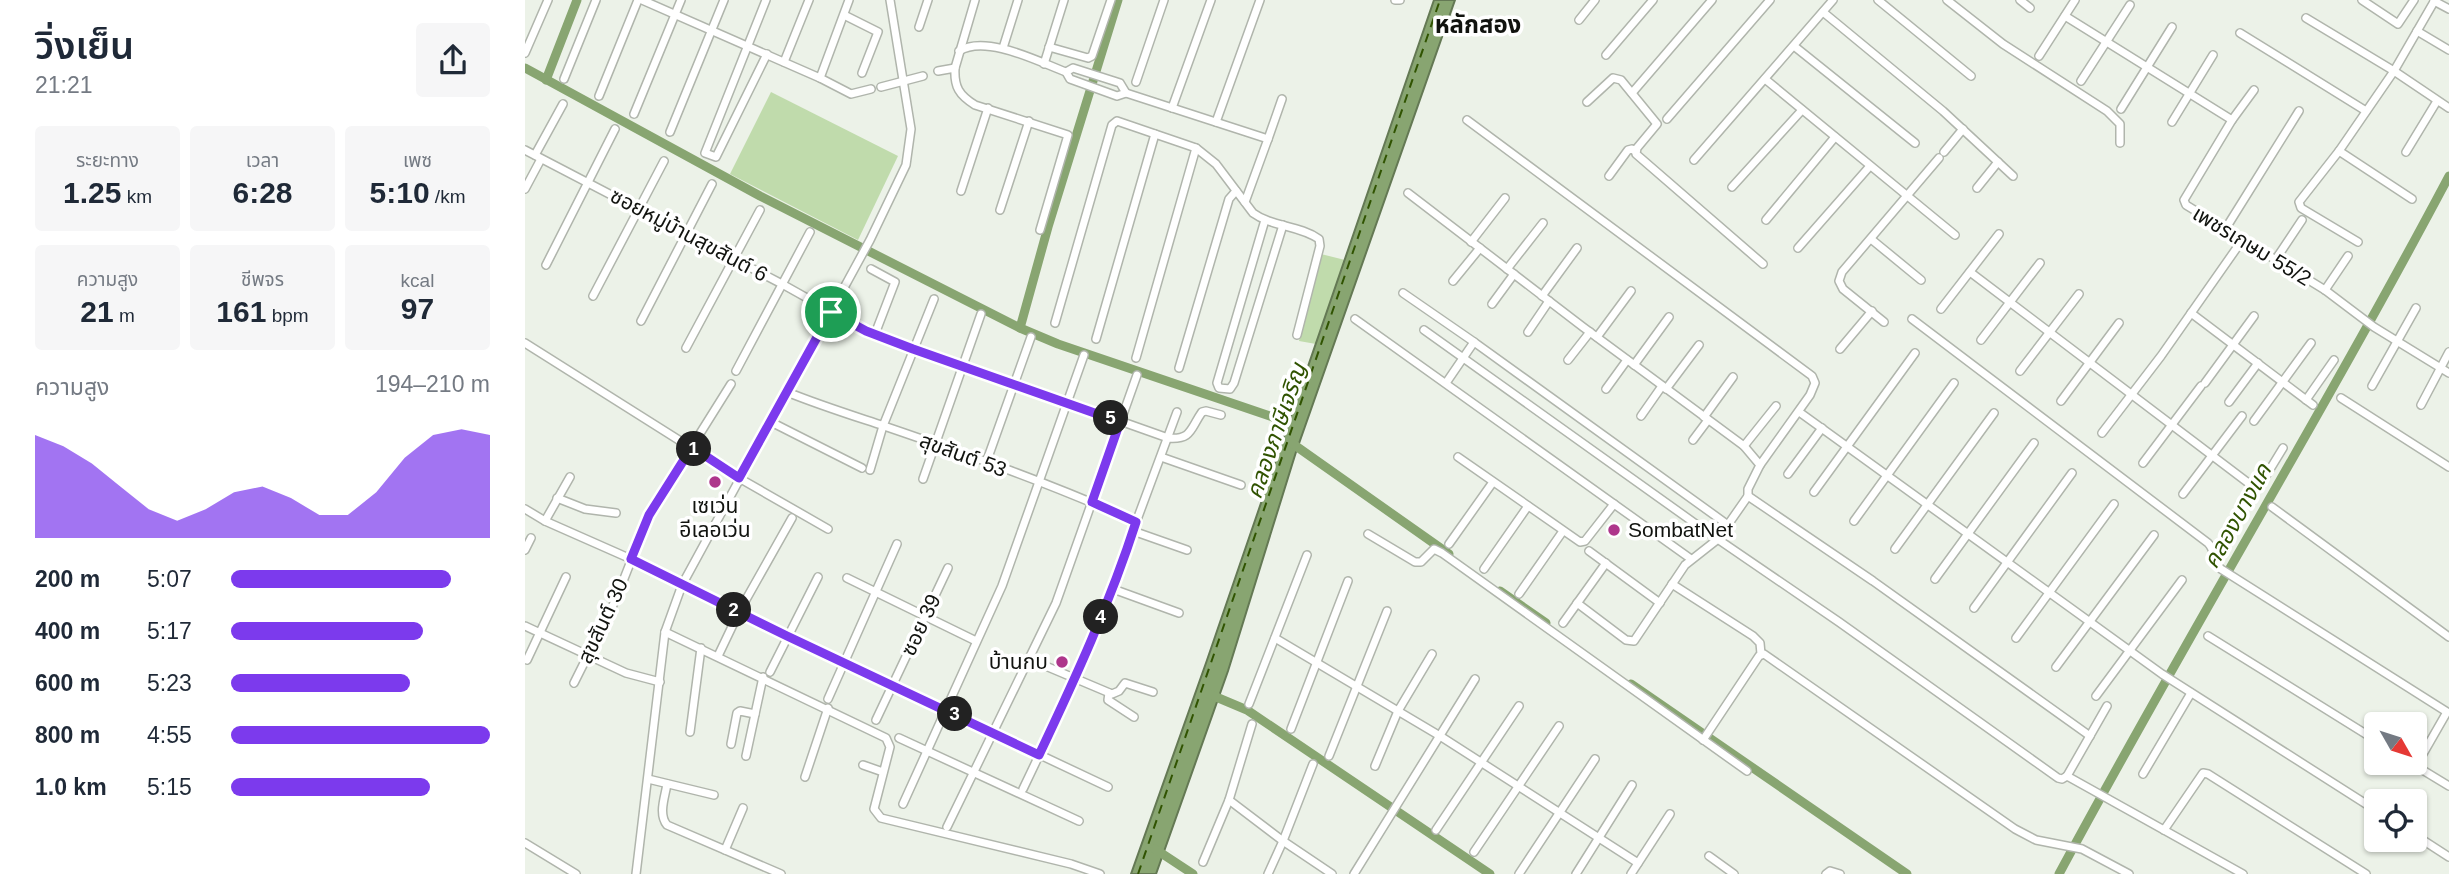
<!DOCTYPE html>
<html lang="th">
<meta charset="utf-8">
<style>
body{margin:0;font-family:Arial,"Noto Sans Thai",sans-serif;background:#f6f6f7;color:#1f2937;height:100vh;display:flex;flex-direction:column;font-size:26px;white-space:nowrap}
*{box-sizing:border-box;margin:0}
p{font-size:23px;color:#747a83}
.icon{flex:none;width:38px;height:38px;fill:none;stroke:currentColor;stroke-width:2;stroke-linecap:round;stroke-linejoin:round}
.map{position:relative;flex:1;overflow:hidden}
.sheet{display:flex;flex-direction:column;background:#fff;width:525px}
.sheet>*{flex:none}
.needle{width:46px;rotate:129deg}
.tools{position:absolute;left:1839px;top:712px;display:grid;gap:14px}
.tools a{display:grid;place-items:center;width:63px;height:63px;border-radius:7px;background:#fff;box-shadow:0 2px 5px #0004;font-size:35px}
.pin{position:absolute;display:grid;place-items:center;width:60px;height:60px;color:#fff;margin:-30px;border:4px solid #fff;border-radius:50%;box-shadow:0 2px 7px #0007}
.km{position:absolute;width:35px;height:35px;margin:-18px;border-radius:50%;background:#222;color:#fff;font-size:19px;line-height:35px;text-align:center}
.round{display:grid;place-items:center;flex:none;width:74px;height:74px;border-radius:7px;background:#f6f6f7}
.head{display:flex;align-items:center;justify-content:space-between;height:119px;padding:0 35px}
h1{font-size:38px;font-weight:600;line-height:52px}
.stats{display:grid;grid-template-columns:repeat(3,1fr);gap:10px;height:119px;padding:7px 35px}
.stats div{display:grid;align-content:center;border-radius:7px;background:#f6f6f7;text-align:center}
.stats b{font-size:30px;font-weight:600}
.stats small{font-size:19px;font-weight:400}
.stats p{font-size:19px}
.chart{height:196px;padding:14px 35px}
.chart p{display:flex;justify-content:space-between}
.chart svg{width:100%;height:126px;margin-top:7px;fill:#7c3aed;opacity:.7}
ul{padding:0 35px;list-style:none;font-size:23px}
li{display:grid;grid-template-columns:112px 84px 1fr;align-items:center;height:52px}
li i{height:18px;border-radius:9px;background:#7c3aed}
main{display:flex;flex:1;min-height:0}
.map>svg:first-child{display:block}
.green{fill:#c0dbac}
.water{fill:#88a571;stroke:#647954;stroke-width:2}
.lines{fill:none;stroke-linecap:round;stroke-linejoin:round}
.canal{stroke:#88a571;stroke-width:9}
.ferry{stroke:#305301;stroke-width:2;stroke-dasharray:9 7;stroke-linecap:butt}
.street-casing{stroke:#b0b5ac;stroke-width:10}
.street{stroke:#fff;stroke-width:7}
.route-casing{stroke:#fff;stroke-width:14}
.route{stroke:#7c3aed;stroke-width:9}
.poi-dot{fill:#ae368b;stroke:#fff;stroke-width:2.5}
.labels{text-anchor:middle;stroke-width:7;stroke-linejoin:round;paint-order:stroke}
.street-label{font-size:21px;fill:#11130f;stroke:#fff}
.poi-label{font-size:21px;fill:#11130f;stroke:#fff}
.water-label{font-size:23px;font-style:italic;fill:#305301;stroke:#fff}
.quarter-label{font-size:24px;font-weight:bold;fill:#11130f;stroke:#fff}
</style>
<main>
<section class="sheet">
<div class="head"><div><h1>วิ่งเย็น</h1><p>21:21</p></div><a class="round"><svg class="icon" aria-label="share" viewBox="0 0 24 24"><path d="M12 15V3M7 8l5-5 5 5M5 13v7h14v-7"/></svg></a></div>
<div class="stats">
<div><p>ระยะทาง</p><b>1.25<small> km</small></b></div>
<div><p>เวลา</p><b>6:28</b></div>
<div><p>เพซ</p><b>5:10<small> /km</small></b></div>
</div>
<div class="stats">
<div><p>ความสูง</p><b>21<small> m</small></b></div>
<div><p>ชีพจร</p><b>161<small> bpm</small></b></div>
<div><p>kcal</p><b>97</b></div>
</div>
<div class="chart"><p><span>ความสูง</span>194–210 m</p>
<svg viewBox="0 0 160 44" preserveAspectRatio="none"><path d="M0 44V8L10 12L20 18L30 26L40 34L50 38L60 34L70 28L80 26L90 30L100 36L110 36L120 28L130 16L140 8L150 6L160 8V44z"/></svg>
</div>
<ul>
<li><b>200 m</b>5:07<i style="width:85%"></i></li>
<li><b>400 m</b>5:17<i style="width:74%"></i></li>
<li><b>600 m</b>5:23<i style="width:69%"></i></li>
<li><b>800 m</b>4:55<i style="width:100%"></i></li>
<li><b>1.0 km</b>5:15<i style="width:77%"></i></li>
</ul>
</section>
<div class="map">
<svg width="1924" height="874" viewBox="0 0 1924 874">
<rect width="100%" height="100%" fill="#ecf2e8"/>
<g class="green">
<path d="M246,92L373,156L333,240L205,174Z"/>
<path d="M796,254L820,260L791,344L774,341Z"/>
</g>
<path class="water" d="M909,0H930L771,452L703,671L631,874H606L681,663Z"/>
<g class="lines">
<g class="canal">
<path d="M0,68L235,196L495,328L533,344L774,426"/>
<path d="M21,80L52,0"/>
<path d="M495,328L523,227L593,0"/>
<path d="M768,444L924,554"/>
<path d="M975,591L1021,623"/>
<path d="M1106,684L1382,874"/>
<path d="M684,694L722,710L965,874"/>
<path d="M630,849L668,874"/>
<path d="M1534,874C1660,639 1799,412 1924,176"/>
</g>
<path class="ferry" d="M613,874L915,0"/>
<g class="street-casing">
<g id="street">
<path d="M117,0L295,78L326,94L346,89"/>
<path d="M241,0L180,153L191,157L242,54"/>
<path d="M870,0H875"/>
<path d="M1353,0L1446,76"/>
<path d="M1422,0L1478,44L1582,111L1595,124V143"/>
<path d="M1495,0L1505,8"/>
<path d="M1837,0L1873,24L1889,0"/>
<path d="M1909,1L1924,9"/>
<path d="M1298,12L1418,111L1488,176"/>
<path d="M319,15L353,32L337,73"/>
<path d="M1540,16L1707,120"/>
<path d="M1781,18L1869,71L1924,108"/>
<path d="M1054,20L1070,0"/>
<path d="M394,27L403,0"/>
<path d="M1892,31L1924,50"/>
<path d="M1715,33L1841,111"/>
<path d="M1269,46L1390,143"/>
<path d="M524,47L563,58L567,56L586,0"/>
<path d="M478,48L493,0"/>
<path d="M434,51C461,34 514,62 541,72"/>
<path d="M0,53L23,0"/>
<path d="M1081,55L1128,0"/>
<path d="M1514,56L1550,0"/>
<path d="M259,62L284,0"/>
<path d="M519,64L539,0"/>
<path d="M430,68L450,0"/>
<path d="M548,68L595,83L601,93L592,96L545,79L541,72Z"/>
<path d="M413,71L430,68C429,87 434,95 450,105L543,135L515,230"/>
<path d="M295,78L324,0"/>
<path d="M39,79L71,0"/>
<path d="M1240,79L1430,235"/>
<path d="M1556,81L1605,5"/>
<path d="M611,82L639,0"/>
<path d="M356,87L398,76"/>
<path d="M1729,90L1707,120L1659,200L1661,205L1800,290L1849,327L1924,373"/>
<path d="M601,93L743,139L720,202"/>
<path d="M1107,93L1187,0"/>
<path d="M74,96L113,0"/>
<path d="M1062,102L1088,78L1096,80L1132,124L1112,148L1111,154L1238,264"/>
<path d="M647,108L686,0"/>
<path d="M1596,109L1647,27"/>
<path d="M109,114L156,0"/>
<path d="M1142,119L1245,0"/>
<path d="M942,120L1287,376L1290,383L1285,395L1235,465"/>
<path d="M691,122L735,0"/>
<path d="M1647,122L1688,55"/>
<path d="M145,132L199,0"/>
<path d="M743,139L757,99"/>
<path d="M0,150L257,284L341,331L643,438C667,440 665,429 677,412L681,411L696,415"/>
<path d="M1814,151L1887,199"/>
<path d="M1419,152L1438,129"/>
<path d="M1881,152L1912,101"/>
<path d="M10,155L38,104"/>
<path d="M1169,160L1308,0"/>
<path d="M1084,176L1103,150L1107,149L1110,151"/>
<path d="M1207,187L1277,110"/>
<path d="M1452,188L1473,162"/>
<path d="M0,189L16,159"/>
<path d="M436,191L463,108"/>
<path d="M883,193L1058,327L1219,446L1235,465L1223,489V496"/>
<path d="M475,210L504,121"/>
<path d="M740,220L692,383L694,388L705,389L709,383L758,225"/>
<path d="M1241,220L1310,137"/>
<path d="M1701,228L1774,111"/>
<path d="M1346,239L1396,280"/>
<path d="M946,242L980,198"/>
<path d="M1833,242L1776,208L1774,202L1814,151L1869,71L1910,0"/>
<path d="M1273,248L1345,166"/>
<path d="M1751,259L1777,220"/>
<path d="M21,265L90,129"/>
<path d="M346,269L370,282L350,334"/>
<path d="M982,269L1018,223"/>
<path d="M1445,272L1726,485L1731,487L1736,484L1758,448"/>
<path d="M928,281L955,248"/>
<path d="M1800,290L1823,256"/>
<path d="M878,293L949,342L921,383"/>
<path d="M68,296L139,161"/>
<path d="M1017,296L1052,248"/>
<path d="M967,304L989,274"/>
<path d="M1416,309L1474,234"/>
<path d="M1666,313L1788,405"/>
<path d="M830,319L1166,559"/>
<path d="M1387,319L1683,543C1691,551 1688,562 1696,569L1922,712L1891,766"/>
<path d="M116,321L187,184"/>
<path d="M1359,322L1318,289L1314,281L1317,272L1414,158"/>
<path d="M530,323L587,125L592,121L671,148L691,164L728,213C747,227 774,225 794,239L795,246L772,335"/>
<path d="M899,330L1175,527L1314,622L1533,778L1537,779L1542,776L1718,874"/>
<path d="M1003,332L1024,301"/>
<path d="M1072,337L1106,291"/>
<path d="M571,339L630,134"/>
<path d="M1456,340L1515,263"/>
<path d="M949,342L1203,525"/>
<path d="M0,343L214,478L303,529"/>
<path d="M161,348L235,210"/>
<path d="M1315,349L1347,311"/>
<path d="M611,358L671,148"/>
<path d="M1043,360L1065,332"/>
<path d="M1109,365L1144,317"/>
<path d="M654,368L704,199L711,191"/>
<path d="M211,371L285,232"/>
<path d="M1495,371L1554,294"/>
<path d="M1680,383L1729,316"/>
<path d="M1847,386L1891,308"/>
<path d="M1081,389L1102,360"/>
<path d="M1141,389L1174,345"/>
<path d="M262,392C294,405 326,415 359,426C444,455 530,485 611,522"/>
<path d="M1816,398L1924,467"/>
<path d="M1781,400L1809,360"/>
<path d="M1536,401L1594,323"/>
<path d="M1704,402L1733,363"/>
<path d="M1896,405L1924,352"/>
<path d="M1277,414L1637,674L1852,811"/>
<path d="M1116,416L1137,386"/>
<path d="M1179,417L1208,377"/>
<path d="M1729,421L1786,343"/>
<path d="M246,422L337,468"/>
<path d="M1577,433L1636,356L1718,239"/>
<path d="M1168,440L1183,420"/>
<path d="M1219,446L1251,406"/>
<path d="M636,457L716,485"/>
<path d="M933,457L1055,542L1060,541L1089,504"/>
<path d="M461,463L506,337"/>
<path d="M1618,463L1676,386"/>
<path d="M345,470L358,426L409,299"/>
<path d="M1263,474L1297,428"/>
<path d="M398,479L456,314"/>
<path d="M1289,492L1390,353"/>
<path d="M1658,494L1717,416"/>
<path d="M32,498L60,509L91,513"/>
<path d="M1747,507L1924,637"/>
<path d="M0,509L20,521L106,559L263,636L583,787"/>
<path d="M20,521L45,477"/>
<path d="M1329,521L1429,383"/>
<path d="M608,531L662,550"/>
<path d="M843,534L890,562H896L909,549L917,553L1222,771"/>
<path d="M924,544L968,482"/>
<path d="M1370,549L1469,413"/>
<path d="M0,550L6,538"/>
<path d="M1064,551L1135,603"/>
<path d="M959,569L1003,506"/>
<path d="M322,578L451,641"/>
<path d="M1410,579L1509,443"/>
<path d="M1147,584L1228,636L1235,643L1236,654"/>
<path d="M588,589L654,613"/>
<path d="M994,594L1038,531"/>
<path d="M1052,603L1101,640L1109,641L1160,565L1193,539L1223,496L1348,581L1565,736"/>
<path d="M1449,608L1547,473"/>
<path d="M1038,623L1081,563"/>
<path d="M0,626L101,673L135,682"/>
<path d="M140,632L361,738L365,747L349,809L356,818L546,864L575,874"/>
<path d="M1683,636L1852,741"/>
<path d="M750,638L915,736L1113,863"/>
<path d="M1491,638L1589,504"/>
<path d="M193,656L214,612L267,518"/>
<path d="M504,659L587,694L594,691L600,683L628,692"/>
<path d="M2,660L41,577"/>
<path d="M1531,667L1629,535"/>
<path d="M245,672L293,577"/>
<path d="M49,683L91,599L124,515L206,384"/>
<path d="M584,693L583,700L609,717"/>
<path d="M1571,696L1657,580"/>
<path d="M303,699L372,544"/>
<path d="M724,704L782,555"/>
<path d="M351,720L423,568"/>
<path d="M766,729L823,581"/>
<path d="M165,732L176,648"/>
<path d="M374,738L554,821"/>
<path d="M1178,740L1234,656L1239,654L1490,829L1511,840L1557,849L1604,874"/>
<path d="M206,744L212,713L215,711L230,714"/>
<path d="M221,756L238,677"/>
<path d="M804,756L862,611"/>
<path d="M1886,763L1924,786"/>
<path d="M338,765L358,772"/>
<path d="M850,766L873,711L907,654"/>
<path d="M1618,774L1666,693"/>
<path d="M1542,776L1582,706"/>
<path d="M280,777L303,708"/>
<path d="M123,779L189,795"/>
<path d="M142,784C140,797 133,814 142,825L256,874"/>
<path d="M498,789L550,680L574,622L652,412"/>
<path d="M704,800L758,841L807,874"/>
<path d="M378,804L477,586L559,355"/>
<path d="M422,827L531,603L612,375"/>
<path d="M911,830L994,706"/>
<path d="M1639,830L1678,773L1683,774L1841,874"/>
<path d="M1890,835L1924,857"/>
<path d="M0,843L51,874"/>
<path d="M200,850L218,808"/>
<path d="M949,852L1034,726"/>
<path d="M1184,856L1209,874"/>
<path d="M678,862L704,800L727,724"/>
<path d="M111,874L140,632L157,585L345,240L381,165L386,129L365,0"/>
<path d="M743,874L758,841L788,764"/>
<path d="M829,874L950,679"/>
<path d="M994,874L1070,759"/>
<path d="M1051,874L1107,785"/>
<path d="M1106,874L1145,814"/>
<path d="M1301,874L1305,871L1315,874"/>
</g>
</g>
<use href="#street" class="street"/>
</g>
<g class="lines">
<g class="route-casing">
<path id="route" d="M306,312L341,331L388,349L595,422L567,502L611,522C585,603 550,679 514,755L262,636L106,559L124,515L167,447L214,478Z"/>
</g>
<use href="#route" class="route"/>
</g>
<g class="poi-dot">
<circle cx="190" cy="482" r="7"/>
<circle cx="1089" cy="530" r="7"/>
<circle cx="537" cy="662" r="7"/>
</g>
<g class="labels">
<g class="street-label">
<text transform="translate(164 235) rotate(28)" y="7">ซอยหมู่บ้านสุขสันต์ 6</text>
<text transform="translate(1727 246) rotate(31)" y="7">เพชรเกษม 55/2</text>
<text transform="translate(438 455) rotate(20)" y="7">สุขสันต์ 53</text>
<text transform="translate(78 621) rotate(-65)" y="7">สุขสันต์ 30</text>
<text transform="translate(396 625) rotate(-65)" y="7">ซอย 39</text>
</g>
<g class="poi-label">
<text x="190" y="513">เซเว่น<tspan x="190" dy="24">อีเลอเว่น</tspan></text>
<text x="1103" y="537" text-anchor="start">SombatNet</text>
<text x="523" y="669" text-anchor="end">บ้านกบ</text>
</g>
<g class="water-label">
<text transform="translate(751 431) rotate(-71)" y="8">คลองภาษีเจริญ</text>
<text transform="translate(1712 516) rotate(-61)" y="8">คลองบางแค</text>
</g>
<g class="quarter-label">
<text x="953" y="33">หลักสอง</text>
</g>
</g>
</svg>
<div class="tools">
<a><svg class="needle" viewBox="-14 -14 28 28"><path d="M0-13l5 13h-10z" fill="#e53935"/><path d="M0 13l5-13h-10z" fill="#747a83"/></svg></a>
<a><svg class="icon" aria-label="locate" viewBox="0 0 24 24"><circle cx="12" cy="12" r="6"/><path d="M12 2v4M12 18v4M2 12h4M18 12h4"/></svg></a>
</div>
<div class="pin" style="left:306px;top:312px;background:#1e9e55"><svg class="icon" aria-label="arrive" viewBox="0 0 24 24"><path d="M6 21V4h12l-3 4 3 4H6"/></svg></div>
<b class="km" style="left:169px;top:449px">1</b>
<b class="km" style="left:209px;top:610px">2</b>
<b class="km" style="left:430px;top:714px">3</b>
<b class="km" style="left:576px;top:617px">4</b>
<b class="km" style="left:586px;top:418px">5</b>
</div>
</main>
